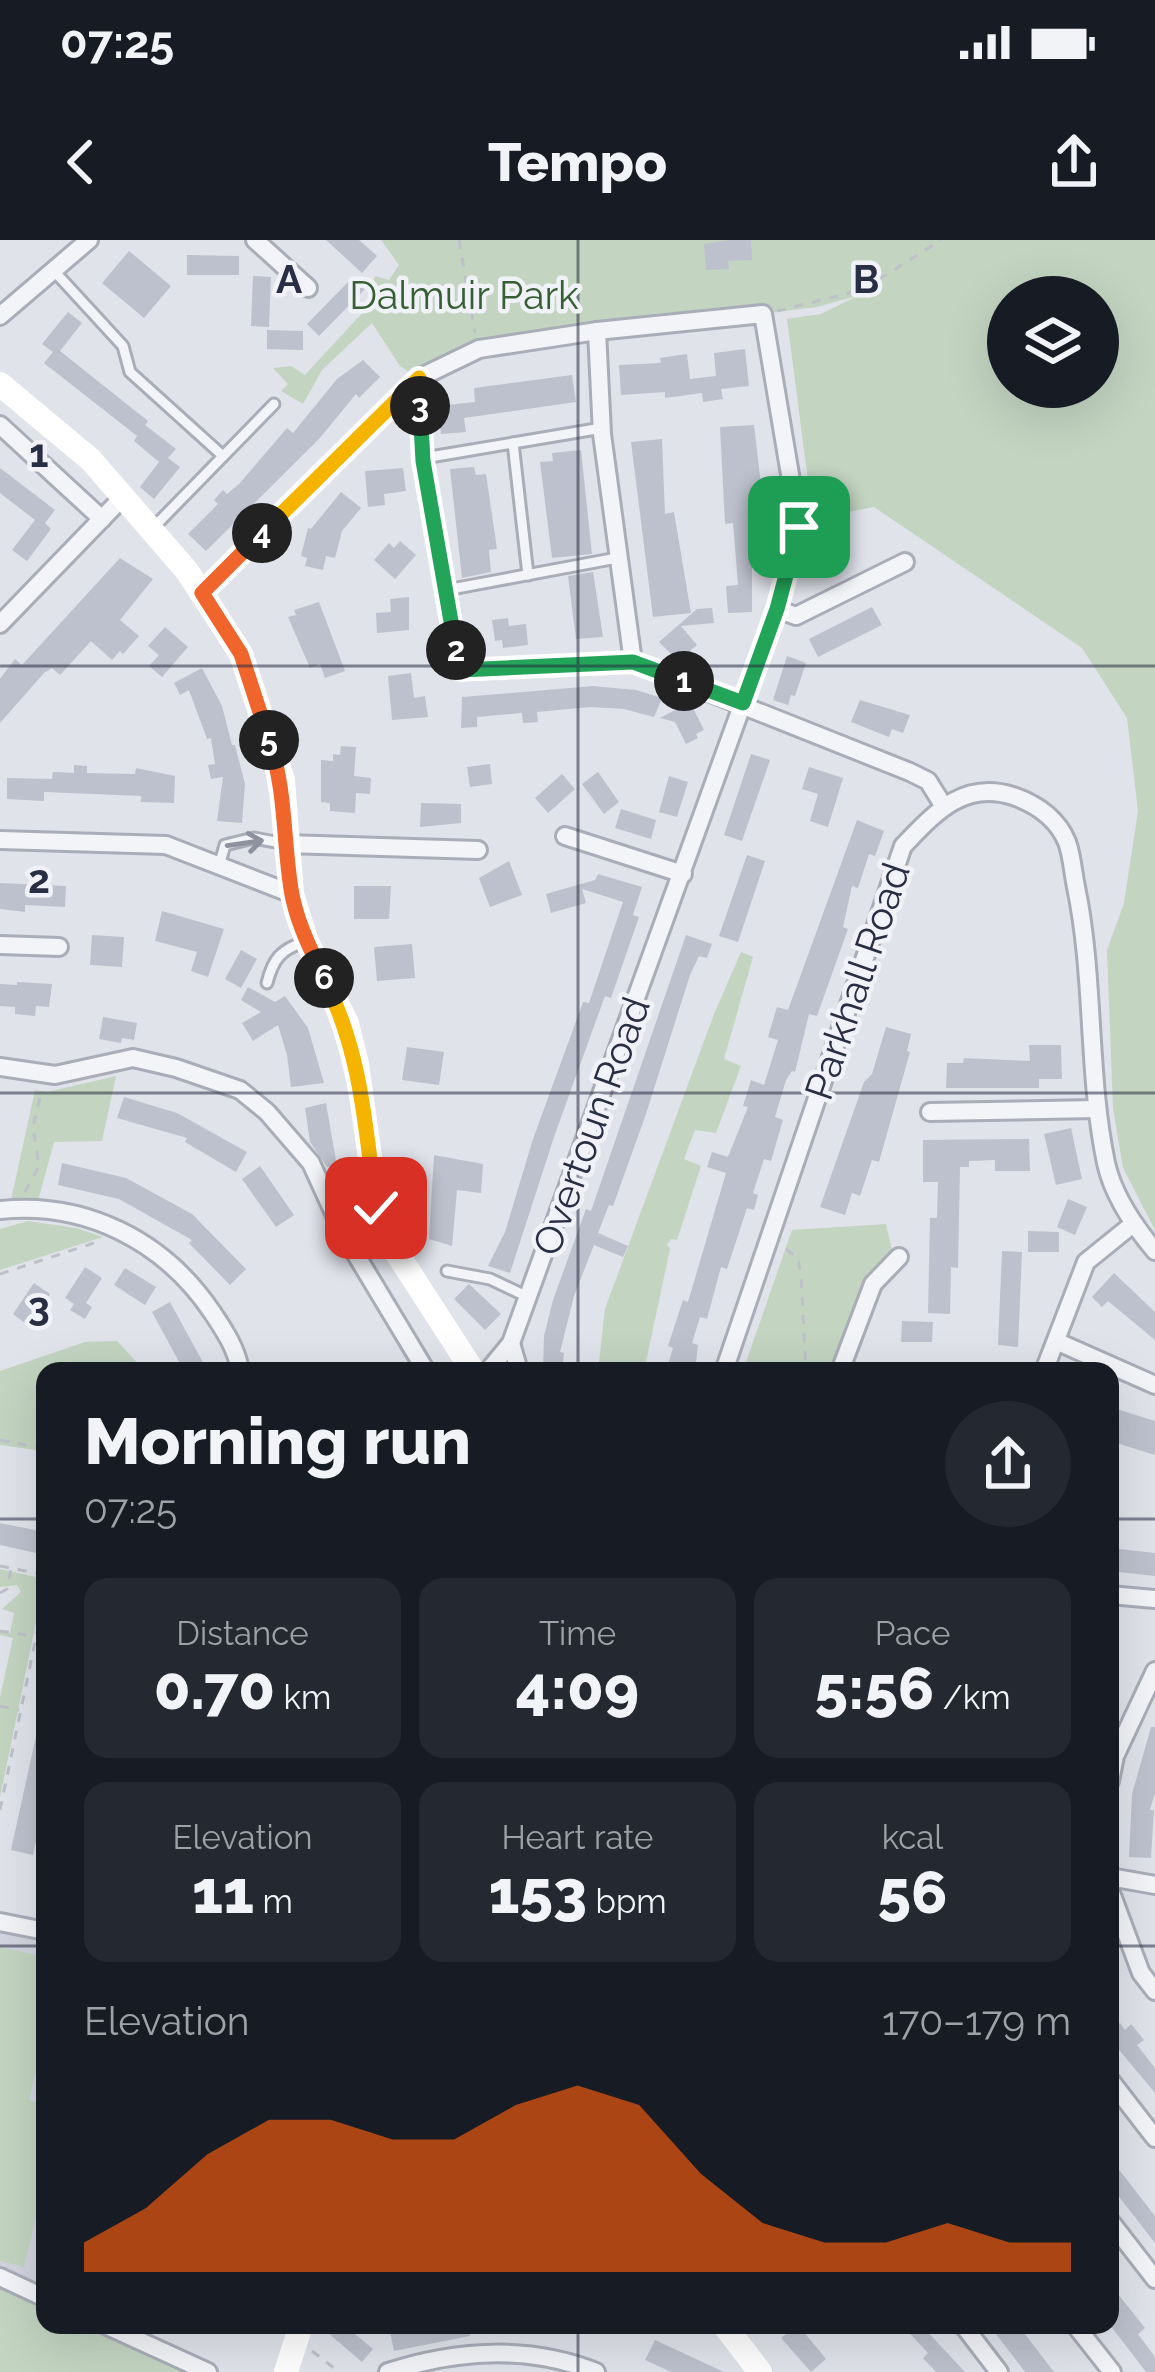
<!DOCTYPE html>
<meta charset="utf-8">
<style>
body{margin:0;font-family:Raleway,sans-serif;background:#242831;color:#f1f3f6;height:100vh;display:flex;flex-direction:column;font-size:45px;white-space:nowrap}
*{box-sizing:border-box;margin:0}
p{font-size:39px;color:#9ea1a6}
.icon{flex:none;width:66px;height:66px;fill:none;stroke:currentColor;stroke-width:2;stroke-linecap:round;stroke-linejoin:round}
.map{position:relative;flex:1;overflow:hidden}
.details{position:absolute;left:36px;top:1122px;width:1083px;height:972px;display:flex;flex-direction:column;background:#171b24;border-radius:24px;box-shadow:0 12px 48px #0002}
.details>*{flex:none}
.controls{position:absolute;left:987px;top:36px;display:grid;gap:24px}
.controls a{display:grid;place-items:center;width:132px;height:132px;border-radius:50%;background:#171b24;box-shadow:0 12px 48px #0002;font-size:60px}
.pin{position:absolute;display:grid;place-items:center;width:102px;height:102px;color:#fff;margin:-51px;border-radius:24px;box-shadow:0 6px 18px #0006}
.km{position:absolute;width:60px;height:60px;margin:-30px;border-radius:50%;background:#222;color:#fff;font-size:33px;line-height:60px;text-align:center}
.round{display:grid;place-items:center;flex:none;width:126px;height:126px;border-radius:63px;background:#242831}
.summary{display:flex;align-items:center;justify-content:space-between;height:204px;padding:0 48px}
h1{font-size:66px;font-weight:800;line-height:90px}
.figures{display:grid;grid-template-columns:repeat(3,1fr);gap:18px;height:204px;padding:12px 48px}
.figures div{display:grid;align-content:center;border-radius:24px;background:#242831;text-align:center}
.figures b{font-size:60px;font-weight:800}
.figures small{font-size:33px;font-weight:400}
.figures p{font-size:33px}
.chart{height:336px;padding:24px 48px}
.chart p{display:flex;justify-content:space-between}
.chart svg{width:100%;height:216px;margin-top:12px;fill:#ea580c;opacity:.7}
.status{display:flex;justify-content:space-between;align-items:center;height:84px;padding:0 60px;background:#171b24;direction:ltr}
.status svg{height:33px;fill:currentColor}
header{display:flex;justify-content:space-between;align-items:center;height:156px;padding:0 48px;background:#171b24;font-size:54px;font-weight:800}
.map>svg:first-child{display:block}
.built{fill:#d2d5df}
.green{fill:#c3d4c1;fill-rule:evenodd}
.building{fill:#bdc1cd}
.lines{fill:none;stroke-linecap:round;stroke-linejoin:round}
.lane-casing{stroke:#a9adb8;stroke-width:15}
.street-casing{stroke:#a9adb8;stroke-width:22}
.path{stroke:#bec1c9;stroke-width:3;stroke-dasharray:9 9;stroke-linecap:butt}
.lane{stroke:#f3f4f8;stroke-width:9}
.street{stroke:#f3f4f8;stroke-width:16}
.secondary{stroke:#fff;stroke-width:24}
.oneway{stroke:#8e919e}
.split-1-casing{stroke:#fff;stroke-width:24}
.split-2-casing{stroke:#fff;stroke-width:24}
.split-3-casing{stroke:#fff;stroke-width:24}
.split-4-casing{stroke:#fff;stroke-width:24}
.split-5-casing{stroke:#fff;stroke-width:24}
.split-6-casing{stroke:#fff;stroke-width:24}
.split-7-casing{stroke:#fff;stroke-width:24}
.split-1{stroke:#22a559;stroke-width:15}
.split-2{stroke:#22a559;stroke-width:15}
.split-3{stroke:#22a559;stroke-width:15}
.split-4{stroke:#f5b400;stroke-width:15}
.split-5{stroke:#f0652b;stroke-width:15}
.split-6{stroke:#f0652b;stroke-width:15}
.split-7{stroke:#f5b400;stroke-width:15}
.grid{fill:none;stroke:#282e43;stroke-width:3;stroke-opacity:0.55}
.labels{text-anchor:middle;stroke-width:9;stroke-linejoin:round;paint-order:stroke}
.park-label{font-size:39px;fill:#375f34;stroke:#f0f2f7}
.street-label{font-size:39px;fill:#282e43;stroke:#f0f2f7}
.grid-label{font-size:39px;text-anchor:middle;font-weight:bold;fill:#282e43;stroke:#f0f2f7;stroke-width:9;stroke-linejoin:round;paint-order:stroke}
</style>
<div class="status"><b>07:25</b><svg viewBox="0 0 49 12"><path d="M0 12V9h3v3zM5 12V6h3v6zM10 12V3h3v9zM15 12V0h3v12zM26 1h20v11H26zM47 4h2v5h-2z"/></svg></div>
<header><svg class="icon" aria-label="back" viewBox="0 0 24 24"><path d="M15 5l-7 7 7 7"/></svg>Tempo<svg class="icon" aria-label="share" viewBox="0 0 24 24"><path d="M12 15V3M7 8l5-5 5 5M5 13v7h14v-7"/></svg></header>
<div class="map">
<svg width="1155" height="2132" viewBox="0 0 1155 2132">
<rect width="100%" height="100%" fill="#e0e3ea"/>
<path class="built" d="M0,1682L45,1691V2058L0,2037Z"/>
<g class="green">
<path d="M381,0H1155V990L1123,928L1113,868L1107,710L1124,663L1138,571L1127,478L1082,408L874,267L813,279L787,79L821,74L857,56L817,67L479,109L419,138L400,126L372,83L322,130L303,164L281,151L288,144L273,128L291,126L305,135L364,71L375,36L389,40L399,25ZM1008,57H1098V147H1008Z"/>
<path d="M741,712L753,717L724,819L741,826L716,893L695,890L684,919L701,926L677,1000L671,999L667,1005L670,1009L644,1131H598L605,1069L714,774Z"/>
<path d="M116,836L102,901L54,902L38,961L11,960L35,850L47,852Z"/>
<path d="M28,981L76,988L103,997L0,1030V989Z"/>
<path d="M886,984L892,1010L863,1051L834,1131H743L792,990Z"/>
<path d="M117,1101L145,1131H45V1216L36,1210L0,1205V1131L85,1102Z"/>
<path d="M0,1329L45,1339L0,1557V1457L13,1398L0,1395V1392L10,1393L14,1373L2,1369L21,1352L17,1345L0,1347Z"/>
<path d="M0,1707L45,1717V1793L29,1860L45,1864V1940L24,2027L0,2021Z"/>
<path d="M0,2037L45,2058V2085H105L208,2132H0Z"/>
</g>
<g class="building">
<path d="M326,0H359L377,16L362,33Z"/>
<path d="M729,0H751L752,20L728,21L729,29L706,30L704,4Z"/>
<path d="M129,11L171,46L144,78L102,43Z"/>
<path d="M187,15L239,16V35H187Z"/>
<path d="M253,36L271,37L269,87L251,86Z"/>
<path d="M353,37L365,49L319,96L307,84Z"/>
<path d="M68,72L82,83L60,111L148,181L145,185L176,209L168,218L180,227L154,259L140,247L159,222L134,201L137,196L44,123L53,112L42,104Z"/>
<path d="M267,90L303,91V110L267,109Z"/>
<path d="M745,109L749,146L721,149L723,159L703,162L702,153L665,158V152L621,155L619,125L661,123L660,118L687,114L690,139L716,136L714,113Z"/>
<path d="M363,120L380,137L359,158L356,154L319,199L206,311L188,294L218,264L214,260L223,250L227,254L239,244L287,188L293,193L337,139Z"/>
<path d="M572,135L576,162L464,178L466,192L441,194L438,166L475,162L474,148Z"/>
<path d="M754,185L770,321L752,324V372L728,373L726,346L738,345L733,283L725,284L720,187Z"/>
<path d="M662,199L665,274L674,272L691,373L653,377L631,202Z"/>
<path d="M581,210L592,314L552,318L540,222L553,221L552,213Z"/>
<path d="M474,227L476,235L486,234L497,309L489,310L491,332L462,338L450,229Z"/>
<path d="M0,228L55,270L45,283L51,289L27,321L12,310L35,280L0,253Z"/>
<path d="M403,228L406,251L384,254L385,265L368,267L365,231Z"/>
<path d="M341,252L361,268L342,291L335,318L326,316L323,330L305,326L307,318L301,316L308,288L311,289Z"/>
<path d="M400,301L416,315L395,339L374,320L389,303L394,308Z"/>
<path d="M120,318L153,339L120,380L139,396L123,414L120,411L112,420L91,401L60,435L52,428L44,433L0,483V439L15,419L22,425Z"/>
<path d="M593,332L603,397L576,399L568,336Z"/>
<path d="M409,357V390L377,393L376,373L391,372L390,359Z"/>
<path d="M319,362L345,431L325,438L320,424L310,428L288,377L296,375L294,370Z"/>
<path d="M872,367L882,385L818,417L809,399Z"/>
<path d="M712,368L714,383L681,386L697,405L678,421L659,402L697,369Z"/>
<path d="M508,378L509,386L526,384L528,405L503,408L502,400L495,401L492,380Z"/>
<path d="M165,387L188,407L162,437L149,426L159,415L148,406Z"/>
<path d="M787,416L806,423L795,456L791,455L788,465L773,460Z"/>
<path d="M202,428L222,466L232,505H235L245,544L242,583L217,581L223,537L211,539L208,525L215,524L211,498L207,499L189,450L180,455L174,443Z"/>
<path d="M411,433L414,458L425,456L428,477L392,480L388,436Z"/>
<path d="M593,446L636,450L662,458L654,477L624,469L590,467L537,472L538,482L523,483L522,473L477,477V487L461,488L462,457Z"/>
<path d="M860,460L910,475L903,493L892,489L889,497L851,482Z"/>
<path d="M692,466L704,490L696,494L698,498L686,504L675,482L660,478L681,467L683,470Z"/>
<path d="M341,506L356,507L354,536L371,538L370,554L356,553L355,573L330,571V563L321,562V520L333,521V514L340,515Z"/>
<path d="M751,514L770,520L742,601L724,595Z"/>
<path d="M490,524L492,544L470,547L467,527Z"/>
<path d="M74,525L87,526V533L135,534L136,528L175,536L174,563L141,562V556L44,552V561L7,559V538L52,539L53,532L74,533Z"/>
<path d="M809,527L843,538L828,587L810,581L818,554L802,549Z"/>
<path d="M598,532L619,562L604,574L582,544Z"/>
<path d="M562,534L575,549L548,573L535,558Z"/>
<path d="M669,536L688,542L677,577L659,572Z"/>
<path d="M421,563L461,564V583L420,587Z"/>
<path d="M621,569L656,580L651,599L615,588Z"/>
<path d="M857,580L884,591L875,616L869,614L858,648L852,646L843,687L848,689L817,776L809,774L795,832L792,831L786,840L775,877L783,880L771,921L764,919L753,953L758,955L754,970L747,968L727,1029L721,1027L707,1079L700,1077L692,1103L698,1105L695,1131H666L673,1108L668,1106L683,1060L688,1062L726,933L707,927L712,912L728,917L748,867L743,866L751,840L764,845L778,800L768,797L777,767L788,770Z"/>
<path d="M747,615L765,621L738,702L719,696Z"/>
<path d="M509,621L522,655L490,667L479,638Z"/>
<path d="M598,634L642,647L633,675L639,677L611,758L605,756L555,894L510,1033L488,1026L505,992L533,899L583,762L589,763L623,662L582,649L586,663L551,673L546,654L595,640Z"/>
<path d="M0,643L66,646L65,667L25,665V672L0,669Z"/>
<path d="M354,646H391L389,679H354Z"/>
<path d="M162,671L224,689L208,737L191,731L197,712L155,701Z"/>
<path d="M92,695L124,697L122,727L90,725Z"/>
<path d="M686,695L712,704L707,718L699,716L690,735L646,874L613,966L609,965L598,993L628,1006L623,1017L594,1005L574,1056L560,1112L564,1113L562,1131H543L544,1096L553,1060L586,969L591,971Z"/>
<path d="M412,704L415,738L377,741L374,707Z"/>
<path d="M241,710L257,719L241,748L225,739Z"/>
<path d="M17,742L52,744L49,767L36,766L35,776L15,774V767L0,766V744L17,745Z"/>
<path d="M248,747L275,762L285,756L308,788L324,843L291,847L287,815L278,785L253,801L242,783L261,772L241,760Z"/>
<path d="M103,777L137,783L134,800L122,798L121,803L99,799Z"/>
<path d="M886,787L911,794L907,811L910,812L879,922L872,920L860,956L852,953L845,975L820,967L864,842L872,834Z"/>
<path d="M1029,805H1061L1062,839H1039V848H946L947,823H963L964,818L1030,821Z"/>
<path d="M407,807L444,812L439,845L402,840Z"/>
<path d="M124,857L177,873L247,912L236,932L185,902L187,898L117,878Z"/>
<path d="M326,863L337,926L327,927L310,902L305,868Z"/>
<path d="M1071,888L1082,939L1056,945L1044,894Z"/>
<path d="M1029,899L1030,931H995V920L969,921V927H960L958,1028L951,1027L950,1074L928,1073L930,978H937L938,942H923V900Z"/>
<path d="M434,915L483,924L481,953L457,950L452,1006L429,999Z"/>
<path d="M62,923L126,938L192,974L246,1029L230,1045L189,1003L192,1000L119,959L58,945Z"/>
<path d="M260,926L294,975L276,987L242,939Z"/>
<path d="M1068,959L1087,967L1075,995L1057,987Z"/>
<path d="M1028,991L1059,992V1012H1028Z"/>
<path d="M1002,1011L1022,1012L1018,1107L998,1105Z"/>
<path d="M85,1027L102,1038L86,1063L92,1067L85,1079L70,1070L74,1064L65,1058Z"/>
<path d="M125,1028L156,1047L145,1065L114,1045Z"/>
<path d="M1114,1033L1155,1072V1100L1108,1061L1102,1067L1092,1057Z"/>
<path d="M34,1043L50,1054L29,1086L13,1074Z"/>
<path d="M469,1044L501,1074L485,1090L454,1059Z"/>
<path d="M170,1062L205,1126L195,1131H184L152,1072Z"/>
<path d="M902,1081L933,1082L932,1102H901Z"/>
<path d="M1110,1167L1155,1181V1215L1110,1201Z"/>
<path d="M0,1283L45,1292V1315L0,1305Z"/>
<path d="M1110,1308L1155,1313V1336L1110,1331Z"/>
<path d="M40,1478L45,1479V1562L33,1615L11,1610Z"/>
<path d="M1151,1487H1155V1553L1150,1570H1154L1151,1618L1129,1617L1132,1554Z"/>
<path d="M1120,1783L1125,1790L1131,1784L1144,1800L1137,1805L1155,1828V1853L1110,1799V1791Z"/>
<path d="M1110,1918L1155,1976V2003L1110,1945Z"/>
<path d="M1110,2044L1145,2088L1138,2094L1155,2117V2132H1146L1110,2085Z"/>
<path d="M319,2085H344L373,2109L362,2122Z"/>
<path d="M428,2085H468L470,2096L394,2111L390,2092Z"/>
<path d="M798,2085L826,2119L811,2132L781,2098Z"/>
<path d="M902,2085H921L965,2132H936L923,2118L928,2113Z"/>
<path d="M989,2085H1018L1054,2132H1025Z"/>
<path d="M655,2100L724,2132H671L645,2120Z"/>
</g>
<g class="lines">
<g class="lane-casing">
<g id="lane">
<path d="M55,32L123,106L130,132L223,216"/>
<path d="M513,203L528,335"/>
<path d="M424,218L602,188"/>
<path d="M152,289L274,164"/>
<path d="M446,350L617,318"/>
<path d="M219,626L225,605L254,598L286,604"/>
<path d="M267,743C273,719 281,709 305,702"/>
<path d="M447,1031L490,1039L528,1057"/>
</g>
</g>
<g class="street-casing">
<g id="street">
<path d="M255,0L308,48"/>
<path d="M0,76L89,0"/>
<path d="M597,91L602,194L633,422"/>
<path d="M419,138L423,221L461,431L633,422L910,532L928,541L943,565"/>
<path d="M0,185L102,279"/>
<path d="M202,353L419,138L479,109L597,91L763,74L799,288L777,369L511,1103L488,1131"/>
<path d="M777,369L796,376L905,322"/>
<path d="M0,384L123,257"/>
<path d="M565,596L683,634"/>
<path d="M0,600L166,605L292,654"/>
<path d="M286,604L478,610"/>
<path d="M0,705L59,707"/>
<path d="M0,827L55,835L133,818L176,828L240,850L267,872L311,923L343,993L426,1131"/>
<path d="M930,872L1096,869"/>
<path d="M0,970C86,961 164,1001 212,1072C224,1090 237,1109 240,1131"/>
<path d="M1058,1102L1155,1145"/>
<path d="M511,1103L519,1131"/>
<path d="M724,1131L903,606C934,574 963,540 1013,556C1036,564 1057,578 1067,602C1072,615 1073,633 1076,647C1095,738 1087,832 1106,923C1113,955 1134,986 1155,1011"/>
<path d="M840,1131L873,1044L899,1017"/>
<path d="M1044,1131L1086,1022L1133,984"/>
<path d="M1110,1355L1155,1359"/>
<path d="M1110,1541L1115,1516L1155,1431"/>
<path d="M1110,1637L1155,1645"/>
<path d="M1110,1650L1141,1733L1155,1751"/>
<path d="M0,1682L45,1691"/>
<path d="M1110,1840L1155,1898"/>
<path d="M1110,1981L1155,2039"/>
<path d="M0,2037L45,2058"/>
<path d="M105,2085L208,2132"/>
<path d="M963,2085L999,2132"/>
<path d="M1075,2085L1112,2132"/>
<path d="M388,2132C456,2110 529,2105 596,2132"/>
</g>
</g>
<g class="path">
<path d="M459,0L475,93"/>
<path d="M777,71L862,50L941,0"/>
<path d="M25,952L39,926L33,887L41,853"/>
<path d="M786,1009L798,1019L801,1034L806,1131"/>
<path d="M0,1034L100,1001"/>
<path d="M0,1200L45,1209"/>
<path d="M0,1326L45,1335"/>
<path d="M0,1353L7,1349L11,1329"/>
<path d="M0,1391L34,1396"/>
<path d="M0,1466L19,1470"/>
<path d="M0,1570L45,1354"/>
<path d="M312,2111L339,2132"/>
</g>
<use href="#lane" class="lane"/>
<use href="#street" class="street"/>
<g class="secondary">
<path d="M0,144L91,220L187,331L241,414L283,540L292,654L307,702L347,783L357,824L377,967L393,1007L473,1131"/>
<path d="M724,2085L760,2132"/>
<path d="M286,2132L301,2085"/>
</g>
</g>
<defs><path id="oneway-shaft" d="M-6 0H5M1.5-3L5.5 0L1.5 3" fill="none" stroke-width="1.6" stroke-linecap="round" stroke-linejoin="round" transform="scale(3)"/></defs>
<use class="oneway" href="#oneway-shaft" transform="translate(245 603) rotate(-8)"/>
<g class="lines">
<g class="split-1-casing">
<path id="split-1" d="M684,441L743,463L777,369L799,287"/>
</g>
<g class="split-2-casing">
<path id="split-2" d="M456,410L461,430L633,422L684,441"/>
</g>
<g class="split-3-casing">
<path id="split-3" d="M420,166L423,221L456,410"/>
</g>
<g class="split-4-casing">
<path id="split-4" d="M262,293L419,138L420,166"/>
</g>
<g class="split-5-casing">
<path id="split-5" d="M262,293L202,353L241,414L269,500"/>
</g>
<g class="split-6-casing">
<path id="split-6" d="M269,500C286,549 283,598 291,649C296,681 311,710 324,738"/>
</g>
<g class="split-7-casing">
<path id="split-7" d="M324,738C362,815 365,885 376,968"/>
</g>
<use href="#split-1" class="split-1"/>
<use href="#split-2" class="split-2"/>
<use href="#split-3" class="split-3"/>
<use href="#split-4" class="split-4"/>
<use href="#split-5" class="split-5"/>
<use href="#split-6" class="split-6"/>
<use href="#split-7" class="split-7"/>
</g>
<path class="grid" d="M578,0V1131M0,426H1155M0,853H1155M0,1279H45M1110,1279H1155M0,1706H45M1110,1706H1155M578,2085V2132"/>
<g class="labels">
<g class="park-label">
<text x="464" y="69">Dalmuir Park</text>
</g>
<g class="street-label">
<text transform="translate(857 741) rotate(-71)" y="14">Parkhall Road</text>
<text transform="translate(591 886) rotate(-70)" y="14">Overtoun Road</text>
</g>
</g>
<g class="grid-label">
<text x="289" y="53">A</text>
<text x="866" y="53">B</text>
<text x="39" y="227">1</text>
<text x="39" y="653">2</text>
<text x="39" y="1080">3</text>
</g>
</svg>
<div class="controls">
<a><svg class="icon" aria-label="layers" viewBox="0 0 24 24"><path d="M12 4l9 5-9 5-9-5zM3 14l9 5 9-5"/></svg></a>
</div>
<div class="pin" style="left:799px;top:287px;background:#1e9e55"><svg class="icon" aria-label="arrive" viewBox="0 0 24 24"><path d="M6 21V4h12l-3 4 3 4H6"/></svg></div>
<div class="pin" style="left:376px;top:968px;background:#d93025"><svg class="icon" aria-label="check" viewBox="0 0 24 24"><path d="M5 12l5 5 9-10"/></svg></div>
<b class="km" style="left:684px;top:441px">1</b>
<b class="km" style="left:456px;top:410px">2</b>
<b class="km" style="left:420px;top:166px">3</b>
<b class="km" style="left:262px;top:293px">4</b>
<b class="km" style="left:269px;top:500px">5</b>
<b class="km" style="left:324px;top:738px">6</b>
<section class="details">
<div class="summary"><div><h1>Morning run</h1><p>07:25</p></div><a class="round"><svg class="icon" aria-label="share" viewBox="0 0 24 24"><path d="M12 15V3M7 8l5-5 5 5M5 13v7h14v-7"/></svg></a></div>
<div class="figures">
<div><p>Distance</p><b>0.70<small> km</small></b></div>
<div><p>Time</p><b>4:09</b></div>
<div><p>Pace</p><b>5:56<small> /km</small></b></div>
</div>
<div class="figures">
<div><p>Elevation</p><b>11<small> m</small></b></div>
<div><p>Heart rate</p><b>153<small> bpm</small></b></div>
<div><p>kcal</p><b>56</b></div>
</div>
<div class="chart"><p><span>Elevation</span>170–179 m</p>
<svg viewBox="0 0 160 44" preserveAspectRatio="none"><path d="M0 44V38L10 31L20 20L30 13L40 13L50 17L60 17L70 10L80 6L90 10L100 24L110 34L120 38L130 38L140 34L150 38L160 38V44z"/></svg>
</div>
</section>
</div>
